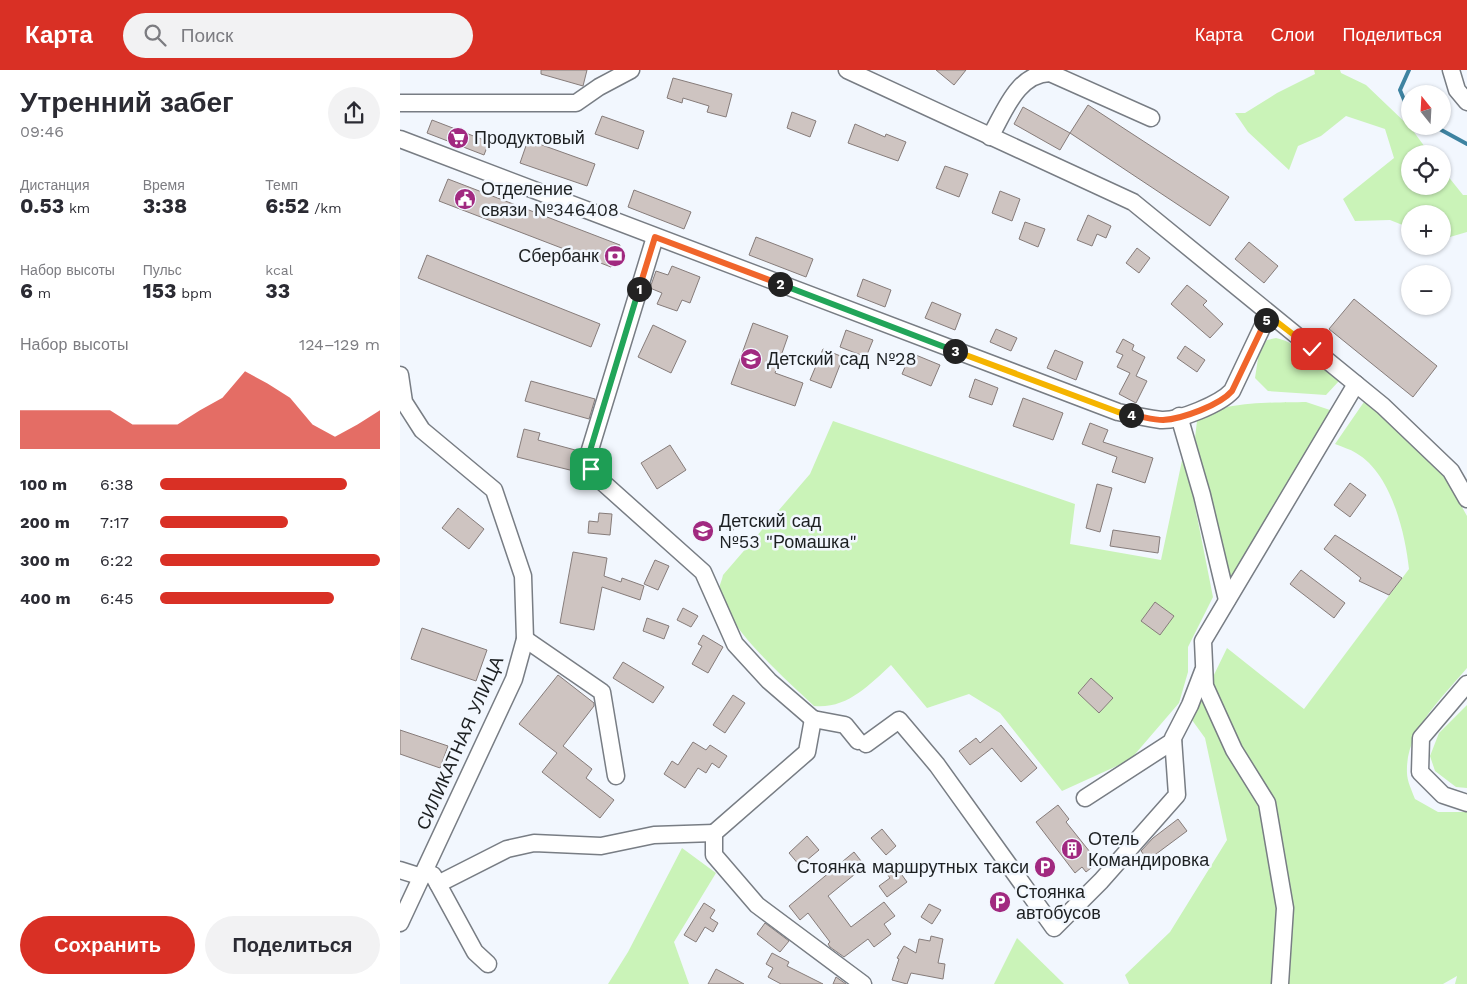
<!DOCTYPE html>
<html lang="ru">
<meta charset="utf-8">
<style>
body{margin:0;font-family:"Work Sans",sans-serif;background:#f2f2f3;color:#2b2b33;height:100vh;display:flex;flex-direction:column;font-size:19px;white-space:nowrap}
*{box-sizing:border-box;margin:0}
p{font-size:16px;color:#7c7c81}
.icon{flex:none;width:28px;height:28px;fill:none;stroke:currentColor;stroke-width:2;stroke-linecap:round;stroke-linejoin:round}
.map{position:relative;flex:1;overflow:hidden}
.drawer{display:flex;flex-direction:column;background:#fff;width:400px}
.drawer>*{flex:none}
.needle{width:32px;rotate:342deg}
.buttons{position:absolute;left:1001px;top:15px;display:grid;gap:10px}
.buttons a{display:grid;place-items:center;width:50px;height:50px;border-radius:50%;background:#fff;box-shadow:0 1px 4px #0004;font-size:25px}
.pin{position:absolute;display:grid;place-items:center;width:42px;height:42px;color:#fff;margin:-21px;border-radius:10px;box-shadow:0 2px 8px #0006}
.km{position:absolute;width:25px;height:25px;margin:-12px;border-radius:50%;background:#222;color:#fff;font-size:14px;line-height:25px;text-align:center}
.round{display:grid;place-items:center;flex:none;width:52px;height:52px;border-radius:26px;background:#f2f2f3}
.overview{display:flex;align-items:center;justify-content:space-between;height:85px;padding:0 20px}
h1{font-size:28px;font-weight:700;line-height:38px}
.figures{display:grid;grid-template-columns:repeat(3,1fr);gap:8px;height:85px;padding:5px 20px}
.figures div{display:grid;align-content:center}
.figures b{font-size:21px;font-weight:700}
.figures small{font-size:14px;font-weight:400}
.figures p{font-size:14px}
.chart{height:140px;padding:10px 20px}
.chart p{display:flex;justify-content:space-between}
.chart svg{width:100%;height:90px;margin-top:5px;fill:#d93025;opacity:.7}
.cta{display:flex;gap:10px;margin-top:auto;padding:10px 20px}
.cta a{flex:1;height:58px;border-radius:30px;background:#d93025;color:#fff;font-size:20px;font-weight:700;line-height:58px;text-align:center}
.cta a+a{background:#f2f2f3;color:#2b2b33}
ul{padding:0 20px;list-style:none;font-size:16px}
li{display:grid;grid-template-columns:80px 60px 1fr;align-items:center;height:38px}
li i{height:12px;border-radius:6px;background:#d93025}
header{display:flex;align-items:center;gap:30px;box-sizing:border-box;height:70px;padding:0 25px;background:#d93025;color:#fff}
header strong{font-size:24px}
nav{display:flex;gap:28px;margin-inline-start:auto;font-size:18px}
.search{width:350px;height:45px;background:#f2f2f3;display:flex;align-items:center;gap:12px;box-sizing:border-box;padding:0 18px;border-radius:28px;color:#7c7c81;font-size:19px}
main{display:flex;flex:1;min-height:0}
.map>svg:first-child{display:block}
.green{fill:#caf3b8}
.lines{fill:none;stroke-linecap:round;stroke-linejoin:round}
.stream{stroke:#3e83a1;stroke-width:4}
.building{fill:#cec4c1;stroke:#867c7a}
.minor-casing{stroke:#787d84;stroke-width:19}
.minor{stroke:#fff;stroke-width:16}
.split-1-casing{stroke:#fff;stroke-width:10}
.split-2-casing{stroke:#fff;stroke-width:10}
.split-3-casing{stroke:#fff;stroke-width:10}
.split-4-casing{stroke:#fff;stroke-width:10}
.split-5-casing{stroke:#fff;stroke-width:10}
.split-6-casing{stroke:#fff;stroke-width:10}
.split-1{stroke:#22a559;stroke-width:6}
.split-2{stroke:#f0652b;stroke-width:6}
.split-3{stroke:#22a559;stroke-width:6}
.split-4{stroke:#f5b400;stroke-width:6}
.split-5{stroke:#f0652b;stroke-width:6}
.split-6{stroke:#f5b400;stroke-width:6}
.labels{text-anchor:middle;stroke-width:5;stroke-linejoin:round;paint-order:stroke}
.poi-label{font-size:18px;fill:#1d2022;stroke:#f2f7fe;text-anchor:start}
.street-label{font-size:18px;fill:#1d2022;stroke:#f2f7fe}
</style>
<header>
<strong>Карта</strong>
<div class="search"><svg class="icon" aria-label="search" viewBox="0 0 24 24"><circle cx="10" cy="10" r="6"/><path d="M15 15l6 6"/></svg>Поиск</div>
<nav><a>Карта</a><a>Слои</a><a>Поделиться</a></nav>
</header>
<main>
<section class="drawer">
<div class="overview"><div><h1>Утренний забег</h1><p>09:46</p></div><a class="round"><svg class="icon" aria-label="share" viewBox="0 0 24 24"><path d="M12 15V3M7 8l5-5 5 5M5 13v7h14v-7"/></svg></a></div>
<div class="figures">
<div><p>Дистанция</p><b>0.53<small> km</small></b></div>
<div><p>Время</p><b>3:38</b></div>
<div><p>Темп</p><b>6:52<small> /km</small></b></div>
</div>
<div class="figures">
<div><p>Набор высоты</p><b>6<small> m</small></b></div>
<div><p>Пульс</p><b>153<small> bpm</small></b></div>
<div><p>kcal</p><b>33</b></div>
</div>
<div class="chart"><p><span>Набор высоты</span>124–129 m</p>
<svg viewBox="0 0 160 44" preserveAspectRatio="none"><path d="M0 44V25L10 25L20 25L30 25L40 25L50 32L60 32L70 32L80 25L90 19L100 6L110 12L120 19L130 32L140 38L150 32L160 25V44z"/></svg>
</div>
<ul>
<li><b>100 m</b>6:38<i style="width:85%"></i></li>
<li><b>200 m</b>7:17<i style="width:58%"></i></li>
<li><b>300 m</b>6:22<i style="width:100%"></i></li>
<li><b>400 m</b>6:45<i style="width:79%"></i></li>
</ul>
<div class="cta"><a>Сохранить</a><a>Поделиться</a></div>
</section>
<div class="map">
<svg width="1067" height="914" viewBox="0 0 1067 914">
<rect width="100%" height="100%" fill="#f2f7fe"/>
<g class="green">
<path d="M914,0H940L941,3L966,15L1011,58L1030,84H1010V116H1042L1043,100L1063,125H1067V162L1043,169L1042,144H1010V158L990,150L955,151L943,129L994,88L985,59L946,46L921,66L898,76L889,100L848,62L835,43H845L877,23L915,4Z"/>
<path d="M876,268C901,274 920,294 939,311L926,325L868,321L855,308L859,282L867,270Z"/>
<path d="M966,329L1045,407L1067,446V598C1042,628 1005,661 1007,703C1007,711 1012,721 1015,729L1038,742H1067V914H1055L1057,906L1043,914H729L725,905L770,862L827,770L805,668L792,650L827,578L904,639L1009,499C1005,462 991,403 956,383C950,379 942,377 935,374Z"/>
<path d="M906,332L930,340L929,349L836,502L830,506L795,368L797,351C818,330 877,333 906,332Z"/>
<path d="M433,351L675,434L670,474L761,490L784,381L813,527L788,577V602L779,633L730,690L662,721L600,643L569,624L527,638L491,595C468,616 447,639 414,636C386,609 326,558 319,520C319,516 322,510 323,505L410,404Z"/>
<path d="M1067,635V718L1056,717L1035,701L1030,686L1039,663Z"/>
<path d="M282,778L316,803L274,872L289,914H208L228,882Z"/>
<path d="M617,868L664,914H594Z"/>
</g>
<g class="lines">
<g class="stream">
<path d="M1009,0L1000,20L1010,44"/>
<path d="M1034,56L1067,74"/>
</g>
</g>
<g class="building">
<path d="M141,0H187L183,16L141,4Z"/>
<path d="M536,0H566L554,15Z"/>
<path d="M273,8L332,24L326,47L307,42L309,36L283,28L282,33L267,28Z"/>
<path d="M688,35L829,127L810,156L670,63Z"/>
<path d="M623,37L670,63L660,80L614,54Z"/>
<path d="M392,42L416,51L410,67L387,58Z"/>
<path d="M202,46L244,61L238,79L195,64Z"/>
<path d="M32,50L89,72L84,85L27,63Z"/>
<path d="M455,54L485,67L486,64L506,72L498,91L448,73Z"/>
<path d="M128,70L195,94L187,116L120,93Z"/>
<path d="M545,96L568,104L559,127L536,118Z"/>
<path d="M48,109L220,175L211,197L39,131Z"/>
<path d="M234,120L291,142L284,159L228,137Z"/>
<path d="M600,121L620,129L612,151L592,143Z"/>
<path d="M688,145L711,156L706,168L697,164L692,176L677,170Z"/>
<path d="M625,152L645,159L638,177L619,169Z"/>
<path d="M356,167L413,189L406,207L349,185Z"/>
<path d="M849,172L878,196L864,213L835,189Z"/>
<path d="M737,178L750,188L739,203L726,193Z"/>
<path d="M27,185L200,254L191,277L18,208Z"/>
<path d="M272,196L300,207L290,233L282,230L277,241L257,234L262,223L250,218L256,201L268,205Z"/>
<path d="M463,209L491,220L485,237L457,226Z"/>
<path d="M787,215L807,231L803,235L823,254L810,268L771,234Z"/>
<path d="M954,229L1037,296L1013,327L929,259Z"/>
<path d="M532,232L561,244L555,260L525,248Z"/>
<path d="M353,253L388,266L375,303L403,313L395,336L331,314Z"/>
<path d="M253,255L286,271L271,303L238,287Z"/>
<path d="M596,259L617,268L611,281L590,272Z"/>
<path d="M446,260L473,270L466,287L440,277Z"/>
<path d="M723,269L734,275L732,280L745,287L736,306L747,311L736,333L719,324L730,303L717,297L723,285L716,282Z"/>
<path d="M785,276L805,290L797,302L777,288Z"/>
<path d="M423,279L443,287L431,318L410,310Z"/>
<path d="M655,280L683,292L676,310L647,298Z"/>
<path d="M511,283L540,295L531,316L502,304Z"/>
<path d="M575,309L598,318L592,335L569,327Z"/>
<path d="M131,311L195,329L189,349L125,331Z"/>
<path d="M623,328L663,343L653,370L613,356Z"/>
<path d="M690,353L708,360L703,372L753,388L745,413L712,402L717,387L682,374Z"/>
<path d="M124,359L140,363L138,370L179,381L178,402L117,387Z"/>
<path d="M270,375L286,400L257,419L241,393Z"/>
<path d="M950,413L966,425L950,447L934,435Z"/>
<path d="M697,414L712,418L700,462L686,458Z"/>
<path d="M58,438L84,459L69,479L42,458Z"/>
<path d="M199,443L212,444L210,465L188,463L189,451L198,452Z"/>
<path d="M328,447L337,452L332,462L323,457Z"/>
<path d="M713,460L760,467L758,483L710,476Z"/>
<path d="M935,465L1002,508L989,525L959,511L961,508L924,479Z"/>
<path d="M173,482L207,488L204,506L221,512L222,508L244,516L240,530L202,517L194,560L160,553Z"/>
<path d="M255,490L269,496L258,520L244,514Z"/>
<path d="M901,500L945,533L934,548L890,514Z"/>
<path d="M755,532L774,546L760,565L741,551Z"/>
<path d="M283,538L298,546L291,557L277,550Z"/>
<path d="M247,548L269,556L264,569L243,561Z"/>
<path d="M22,558L87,580L76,611L11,589Z"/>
<path d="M303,565L323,577L308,603L292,594L302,576L298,574Z"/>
<path d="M223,592L264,617L253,633L213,608Z"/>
<path d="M158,605L194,633V636L163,676L192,699L186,708L214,730L200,748L142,702L157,683L119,654Z"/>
<path d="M691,608L713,628L699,643L678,623Z"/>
<path d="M333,625L345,633L325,663L313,655Z"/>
<path d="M601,655L637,698L621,712L592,678L570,695L559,681L576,668L580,673Z"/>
<path d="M0,660L48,676L40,698L0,684Z"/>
<path d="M293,672L306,680L310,675L327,686L319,698L312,693L306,703L298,698L285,718L264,704L272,691L278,695Z"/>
<path d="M658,735L669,749L666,752L694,787L692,789L696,794L686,802L682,797L675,803L636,752Z"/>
<path d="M778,749L787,761L748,790L741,781L753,768Z"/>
<path d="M482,759L496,776L486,785L471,768Z"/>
<path d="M407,766L419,780L400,796L389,783Z"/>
<path d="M454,782L465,796L428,826L451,857L484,832L495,846L484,854L491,864L474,877L468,869L444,887L430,877L428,874L430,872L408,843L400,850L389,836Z"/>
<path d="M494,794L507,812L487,827L479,816L490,808L485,801Z"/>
<path d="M304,833L315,840L310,848L318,853L313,862L305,857L296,872L284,865Z"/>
<path d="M529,834L541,840L532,854L521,847Z"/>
<path d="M365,853L389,871L380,882L357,864Z"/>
<path d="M531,866L543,869L538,893L545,894L543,909L511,903L507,914L492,910L499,889L497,888L504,876L516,883L519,869L530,871Z"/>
<path d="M372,883L389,892L387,896L423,914H381L368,907L373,898L366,894Z"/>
<path d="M316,899L344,914H308Z"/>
<path d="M436,907L446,914H433Z"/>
</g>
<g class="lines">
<g class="minor-casing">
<g id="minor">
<path d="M447,0L733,132L983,336L1051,401L1067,429"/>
<path d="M1051,0L1057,20L1067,32"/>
<path d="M0,33H176L199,17L231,0"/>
<path d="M590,67C605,41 617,4 650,3L751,48"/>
<path d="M0,69L718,342C732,345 747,348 761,350C779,351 820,334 832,321L868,245"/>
<path d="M255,167L189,383L191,399L199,409L303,502L335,574L369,611L413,649"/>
<path d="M0,305L4,332L22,360L94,420L123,506L125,569L114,609L0,853"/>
<path d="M779,346L802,425L827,530"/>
<path d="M125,569L202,622L216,706"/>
<path d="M1067,614L1021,668L1020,702L1043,725L1067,733"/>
<path d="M413,649L407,682L314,763V785L357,835L463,914"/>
<path d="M413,649L445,655L458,671"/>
<path d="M466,674L499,650L537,695L654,858L701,811L777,725L773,668L790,635L803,601"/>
<path d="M685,728L773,671"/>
<path d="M0,800L22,807"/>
<path d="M33,805L75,882L88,894"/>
<path d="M38,814L107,779L134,773L201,776L254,765L314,763"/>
<path d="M880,914L885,838L867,733L834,680L805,616L803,571L956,314"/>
</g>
</g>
<use href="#minor" class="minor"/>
</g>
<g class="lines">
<g class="split-1-casing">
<path id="split-1" d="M191,399L189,384L239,219"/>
</g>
<g class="split-2-casing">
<path id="split-2" d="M239,219L255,167L380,214"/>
</g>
<g class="split-3-casing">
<path id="split-3" d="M380,214L555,281"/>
</g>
<g class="split-4-casing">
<path id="split-4" d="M555,281L718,342L731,345"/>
</g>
<g class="split-5-casing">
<path id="split-5" d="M731,345C741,346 753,350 763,350C782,349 820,335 832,321L866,250"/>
</g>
<g class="split-6-casing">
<path id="split-6" d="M866,250L868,245L912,279"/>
</g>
<use href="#split-1" class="split-1"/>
<use href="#split-2" class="split-2"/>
<use href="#split-3" class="split-3"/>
<use href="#split-4" class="split-4"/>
<use href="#split-5" class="split-5"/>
<use href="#split-6" class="split-6"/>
</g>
<defs>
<g id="supermarket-disc" transform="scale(1.125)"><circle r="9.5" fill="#a12980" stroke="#f2f7fe"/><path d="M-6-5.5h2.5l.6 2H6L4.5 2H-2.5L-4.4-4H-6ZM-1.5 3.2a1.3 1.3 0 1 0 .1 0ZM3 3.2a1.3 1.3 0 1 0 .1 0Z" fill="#fff"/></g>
<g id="civic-disc" transform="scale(1.125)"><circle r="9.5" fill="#a12980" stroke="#f2f7fe"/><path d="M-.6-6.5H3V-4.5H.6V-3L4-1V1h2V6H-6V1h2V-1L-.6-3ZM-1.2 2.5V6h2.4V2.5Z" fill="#fff"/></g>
<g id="bank-disc" transform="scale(1.125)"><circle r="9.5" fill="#a12980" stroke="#f2f7fe"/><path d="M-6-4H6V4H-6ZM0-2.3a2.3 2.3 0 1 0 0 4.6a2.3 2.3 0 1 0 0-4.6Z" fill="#fff"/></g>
<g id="school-disc" transform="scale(1.125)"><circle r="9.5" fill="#a12980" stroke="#f2f7fe"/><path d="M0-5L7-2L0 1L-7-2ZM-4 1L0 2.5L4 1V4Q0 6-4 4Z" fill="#fff"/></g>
<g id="building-disc" transform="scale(1.125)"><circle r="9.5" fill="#a12980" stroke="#f2f7fe"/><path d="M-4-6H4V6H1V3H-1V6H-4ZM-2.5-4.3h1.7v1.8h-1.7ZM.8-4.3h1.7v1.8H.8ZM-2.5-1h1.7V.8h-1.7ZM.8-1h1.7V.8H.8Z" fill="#fff"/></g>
<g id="parking-disc" transform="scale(1.125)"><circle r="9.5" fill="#a12980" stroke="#f2f7fe"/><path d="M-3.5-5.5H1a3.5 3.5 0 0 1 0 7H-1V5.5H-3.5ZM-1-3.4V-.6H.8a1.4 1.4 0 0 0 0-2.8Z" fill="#fff"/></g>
</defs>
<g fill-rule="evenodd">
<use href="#supermarket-disc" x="58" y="68"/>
<use href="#civic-disc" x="65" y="129"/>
<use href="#bank-disc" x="215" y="186"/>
<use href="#school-disc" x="351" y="289"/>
<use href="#school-disc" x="303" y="461"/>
<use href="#building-disc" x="672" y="779"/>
<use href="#parking-disc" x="645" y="797"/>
<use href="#parking-disc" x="600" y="832"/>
</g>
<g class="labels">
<g class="poi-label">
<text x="74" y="74">Продуктовый</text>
<text x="81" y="125">Отделение<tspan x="81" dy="21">связи №346408</tspan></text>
<text x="199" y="192" text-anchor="end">Сбербанк</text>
<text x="367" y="295">Детский сад №28</text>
<text x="319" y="457">Детский сад<tspan x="319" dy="21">№53 "Ромашка"</tspan></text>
<text x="688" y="775">Отель<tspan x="688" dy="21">Командировка</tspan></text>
<text x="629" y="803" text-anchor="end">Стоянка маршрутных такси</text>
<text x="616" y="828">Стоянка<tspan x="616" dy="21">автобусов</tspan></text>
</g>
<g class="street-label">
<text transform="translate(60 673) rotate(-66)" y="6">СИЛИКАТНАЯ УЛИЦА</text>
</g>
</g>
</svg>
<div class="buttons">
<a><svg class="needle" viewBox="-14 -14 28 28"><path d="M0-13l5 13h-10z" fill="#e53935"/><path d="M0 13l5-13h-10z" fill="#7c7c81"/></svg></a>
<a><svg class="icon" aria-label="locate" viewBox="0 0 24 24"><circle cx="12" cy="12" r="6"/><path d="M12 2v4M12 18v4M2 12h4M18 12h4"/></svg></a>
<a>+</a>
<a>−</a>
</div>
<div class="pin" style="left:191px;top:399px;background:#1e9e55"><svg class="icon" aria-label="arrive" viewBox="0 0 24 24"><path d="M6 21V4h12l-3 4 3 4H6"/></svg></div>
<div class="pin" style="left:912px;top:279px;background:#d93025"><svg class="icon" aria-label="check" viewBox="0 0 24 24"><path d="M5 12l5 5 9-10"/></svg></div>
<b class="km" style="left:239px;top:219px">1</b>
<b class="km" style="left:380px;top:214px">2</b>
<b class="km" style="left:555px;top:281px">3</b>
<b class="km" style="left:731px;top:345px">4</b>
<b class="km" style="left:866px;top:250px">5</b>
</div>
</main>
